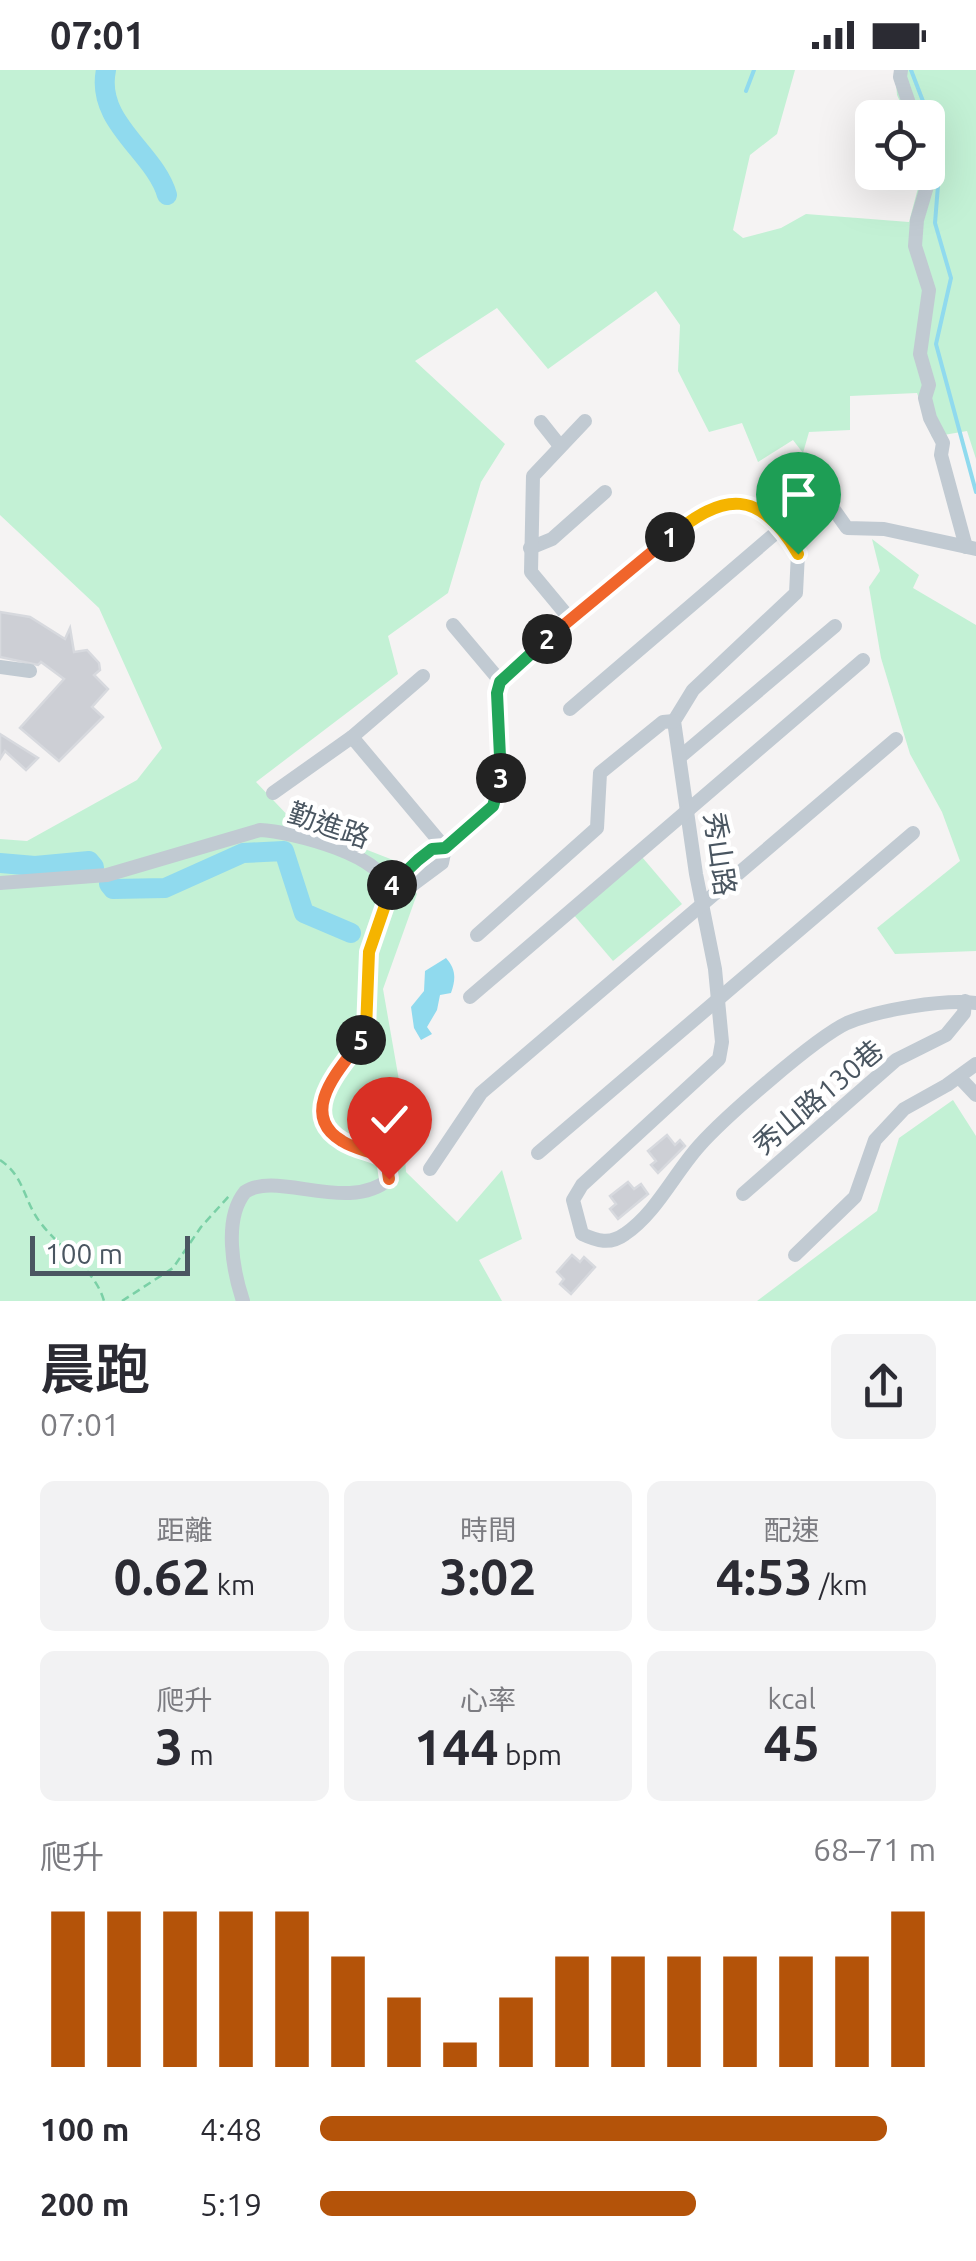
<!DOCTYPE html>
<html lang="zh-TW">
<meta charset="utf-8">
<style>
body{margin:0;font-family:Ubuntu,"Noto Sans TC",sans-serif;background:#f2f2f3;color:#2b2b33;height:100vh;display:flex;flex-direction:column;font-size:38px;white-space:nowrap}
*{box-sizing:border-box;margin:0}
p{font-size:32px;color:#7c7c81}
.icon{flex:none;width:55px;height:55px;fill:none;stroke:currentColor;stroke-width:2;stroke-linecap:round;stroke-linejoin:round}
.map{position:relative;height:1231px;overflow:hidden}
.side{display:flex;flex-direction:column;background:#fff;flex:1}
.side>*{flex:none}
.tools{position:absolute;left:855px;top:30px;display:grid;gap:20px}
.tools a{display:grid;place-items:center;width:90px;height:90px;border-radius:15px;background:#fff;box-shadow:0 10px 40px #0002;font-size:50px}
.scale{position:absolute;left:30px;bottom:25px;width:160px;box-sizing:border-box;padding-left:10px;border:5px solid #4a5661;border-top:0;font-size:28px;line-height:35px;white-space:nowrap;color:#4a5661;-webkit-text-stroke:8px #fff;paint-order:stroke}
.pin{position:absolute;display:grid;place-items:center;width:85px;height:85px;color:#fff;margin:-102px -42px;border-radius:50% 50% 50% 0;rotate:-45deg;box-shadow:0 0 10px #0007}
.pin .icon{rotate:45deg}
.km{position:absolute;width:50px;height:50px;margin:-25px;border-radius:50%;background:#222;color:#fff;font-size:28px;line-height:50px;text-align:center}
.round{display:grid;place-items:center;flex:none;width:105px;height:105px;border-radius:15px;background:#f2f2f3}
.overview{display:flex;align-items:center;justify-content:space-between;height:170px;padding:0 40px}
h1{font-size:55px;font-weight:600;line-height:75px}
.stats{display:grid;grid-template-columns:repeat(3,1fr);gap:15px;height:170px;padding:10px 40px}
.stats div{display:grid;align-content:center;border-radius:15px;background:#f2f2f3;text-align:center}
.stats b{font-size:50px;font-weight:600}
.stats small{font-size:28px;font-weight:400}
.stats p{font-size:28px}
.chart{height:280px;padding:20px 40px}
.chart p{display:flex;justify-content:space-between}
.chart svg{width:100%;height:180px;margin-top:10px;stroke:#b45309;stroke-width:6}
ul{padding:0 40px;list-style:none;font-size:32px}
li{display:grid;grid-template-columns:160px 120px 1fr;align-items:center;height:75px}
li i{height:25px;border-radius:12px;background:#b45309}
.status{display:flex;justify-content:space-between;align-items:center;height:70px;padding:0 50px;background:#fff;direction:ltr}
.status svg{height:28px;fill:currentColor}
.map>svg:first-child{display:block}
.green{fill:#c3f1d5}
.water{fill:#90daee}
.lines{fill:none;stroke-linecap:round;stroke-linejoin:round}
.stream{stroke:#90daee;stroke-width:4}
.river{stroke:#90daee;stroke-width:20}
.building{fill:#cdcfd5;stroke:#d7d9de;stroke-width:2.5}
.path{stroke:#7ad0a6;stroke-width:2.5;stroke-dasharray:8 5;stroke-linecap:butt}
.minor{stroke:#c1cad2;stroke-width:14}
.split-1-casing{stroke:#fff;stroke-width:20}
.split-2-casing{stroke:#fff;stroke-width:20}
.split-3-casing{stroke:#fff;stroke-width:20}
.split-4-casing{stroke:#fff;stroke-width:20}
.split-5-casing{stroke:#fff;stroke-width:20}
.split-6-casing{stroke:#fff;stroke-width:20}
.split-1{stroke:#f5b400;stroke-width:12}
.split-2{stroke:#f0652b;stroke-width:12}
.split-3{stroke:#22a559;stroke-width:12}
.split-4{stroke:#22a559;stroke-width:12}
.split-5{stroke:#f5b400;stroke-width:12}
.split-6{stroke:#f0652b;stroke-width:12}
.labels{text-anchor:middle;stroke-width:9;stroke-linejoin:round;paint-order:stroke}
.street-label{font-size:28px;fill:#4a5661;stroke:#fff}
</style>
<div class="status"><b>07:01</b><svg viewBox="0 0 49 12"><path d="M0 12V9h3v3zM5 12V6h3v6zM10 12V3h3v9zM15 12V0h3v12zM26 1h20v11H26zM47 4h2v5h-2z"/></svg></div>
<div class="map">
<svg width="976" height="1231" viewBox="0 0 976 1231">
<rect width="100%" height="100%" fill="#f5f3f3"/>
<g class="green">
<path d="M0,0H795L777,64L750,85L733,160L743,168L781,158L806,144L909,152L922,103L928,102V48L907,47L897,25L895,0H976V389L967,361L932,367L917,323L850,326V360L809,362L803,383L793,370L758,392L742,353L709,362L678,301L680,255L656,221L548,299L497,238L415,291L505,374L481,412L448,523L388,566L398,604L256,712L293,751L393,790L417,824L383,919L400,1016L406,1102L457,1152L502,1100L522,1169L479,1190L502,1231H0V769L27,771L137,710L162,678L99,538L0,445Z"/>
<path d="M872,469L919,505L913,518L976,555V881L895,884L877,858L960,791L942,742L910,684L881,588L869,517L880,501Z"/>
<path d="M642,787L682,834L613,891L573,844Z"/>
<path d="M953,1030L976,1066V1231H757L877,1141L899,1068Z"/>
</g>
<path class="water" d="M446,888C456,899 456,909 451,923L440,925L437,940L427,957L432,964L421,970L414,958L411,937L424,921L425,901Z"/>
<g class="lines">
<g class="stream">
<path d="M911,0L941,78L935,153L951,208L936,274L976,422"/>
<path d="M746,21L754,0"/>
</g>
<g class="river">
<path d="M106,0C95,53 155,82 167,125"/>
<path d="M0,793L35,796L89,791L94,797"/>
<path d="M109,814L113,819L165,818L243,783L284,781L304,843L351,863"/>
</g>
</g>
<g class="building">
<path d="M0,542L30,547L65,569L70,558L74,582L87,580L99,593L100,600L94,605L108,619L92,637L103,647L59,691L20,658L64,609L41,592L38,595L0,587Z"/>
<path d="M0,664L38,688L26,700L5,681L0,689Z"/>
<path d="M667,1065L675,1075L680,1070L685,1076L658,1103L651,1095L656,1091L648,1081Z"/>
<path d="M628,1112L634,1119L641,1114L648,1124L618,1149L610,1139L616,1134L610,1126Z"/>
<path d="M572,1185L580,1192L584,1187L595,1197L571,1224L560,1214L564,1209L557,1202Z"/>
</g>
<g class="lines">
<g class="path">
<path d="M0,1090C21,1104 23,1123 34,1143C52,1175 94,1195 104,1231"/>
<path d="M122,1231L173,1198L201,1157L229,1126"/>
</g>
<g class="minor">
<path d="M901,0L900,7L914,48"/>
<path d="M928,83L933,96L917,150L915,176L929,220L920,284L929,315L925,328L930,348L943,373L941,385L966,477"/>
<path d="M541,352L560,376"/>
<path d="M530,478L552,469L605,422"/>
<path d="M570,549L531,502L533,406L585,351"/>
<path d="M453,555L501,612"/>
<path d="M0,597L30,601"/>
<path d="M570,639L813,431L827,430L847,458L884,459L976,479"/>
<path d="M352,667L445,778"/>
<path d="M680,687L835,556"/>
<path d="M273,723L352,667L423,606"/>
<path d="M0,813L107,805L260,760C289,761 391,786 389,823C388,845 372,866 368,888C364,912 373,942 364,964C351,996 301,1023 332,1064C344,1079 371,1079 387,1089L389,1109C349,1144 276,1100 245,1122C223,1149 233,1201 243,1231"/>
<path d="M389,819L418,790L432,779L445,778L493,736L501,717L497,623L501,612L515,597L694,446L724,433L755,436L781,455L798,483L796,523L693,620L674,651L696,804L715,899L722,972L719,989L582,1115L573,1130L582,1164C597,1171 610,1175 625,1164C656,1143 674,1104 699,1076C724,1048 815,968 847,953C878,940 943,929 976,933"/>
<path d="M389,819L411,816L442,793L445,778"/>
<path d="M477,865L597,758L600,703L663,652L674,651"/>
<path d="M470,927L863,590"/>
<path d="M959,1007L976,1025"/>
<path d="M538,1083L913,763"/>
<path d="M430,1099L481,1023L896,669"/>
<path d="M743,1124L896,990L946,965L964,943L965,931"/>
<path d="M795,1185L855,1127L875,1070L904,1039L947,1015L976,994"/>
</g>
</g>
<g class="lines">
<g class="split-1-casing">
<path id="split-1" d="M670,467C724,421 760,419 798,484"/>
</g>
<g class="split-2-casing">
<path id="split-2" d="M547,569L670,467"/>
</g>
<g class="split-3-casing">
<path id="split-3" d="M501,708L497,623L500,612L547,569"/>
</g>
<g class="split-4-casing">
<path id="split-4" d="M392,815L418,790L432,779L445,778L493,736L501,708"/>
</g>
<g class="split-5-casing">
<path id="split-5" d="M361,970L366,960L369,882L392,815"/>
</g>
<g class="split-6-casing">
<path id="split-6" d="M361,970C342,997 296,1043 342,1071C356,1080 372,1081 386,1089L389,1109"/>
</g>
<use href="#split-1" class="split-1"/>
<use href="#split-2" class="split-2"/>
<use href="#split-3" class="split-3"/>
<use href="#split-4" class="split-4"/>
<use href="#split-5" class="split-5"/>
<use href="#split-6" class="split-6"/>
</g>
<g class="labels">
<g class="street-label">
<text transform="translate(329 755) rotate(19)" y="10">勤進路</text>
<text transform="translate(720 784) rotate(82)" y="10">秀山路</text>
<text transform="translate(818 1027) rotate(-40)" y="10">秀山路130巷</text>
</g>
</g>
</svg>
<div class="tools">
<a><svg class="icon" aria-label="locate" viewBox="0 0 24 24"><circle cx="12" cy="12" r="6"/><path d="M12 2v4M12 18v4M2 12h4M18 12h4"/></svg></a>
</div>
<div class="scale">100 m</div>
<div class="pin" style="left:798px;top:484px;background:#1e9e55"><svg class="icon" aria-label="arrive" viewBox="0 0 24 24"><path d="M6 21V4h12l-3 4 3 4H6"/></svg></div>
<div class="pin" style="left:389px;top:1109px;background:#d93025"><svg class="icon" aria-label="check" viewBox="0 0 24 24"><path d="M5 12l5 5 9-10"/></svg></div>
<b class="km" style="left:670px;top:467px">1</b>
<b class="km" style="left:547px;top:569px">2</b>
<b class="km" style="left:501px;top:708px">3</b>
<b class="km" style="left:392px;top:815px">4</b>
<b class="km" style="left:361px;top:970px">5</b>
</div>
<section class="side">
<div class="overview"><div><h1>晨跑</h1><p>07:01</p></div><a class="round"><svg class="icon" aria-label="share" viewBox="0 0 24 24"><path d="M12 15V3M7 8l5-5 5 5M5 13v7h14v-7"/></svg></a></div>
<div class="stats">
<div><p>距離</p><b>0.62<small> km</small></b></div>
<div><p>時間</p><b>3:02</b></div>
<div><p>配速</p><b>4:53<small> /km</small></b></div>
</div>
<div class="stats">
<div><p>爬升</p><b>3<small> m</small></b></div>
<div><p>心率</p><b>144<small> bpm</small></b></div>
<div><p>kcal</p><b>45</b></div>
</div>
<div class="chart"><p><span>爬升</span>68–71 m</p>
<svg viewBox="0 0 160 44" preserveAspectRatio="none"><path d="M5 44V6M15 44V6M25 44V6M35 44V6M45 44V6M55 44V17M65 44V27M75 44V38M85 44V27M95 44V17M105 44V17M115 44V17M125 44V17M135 44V17M145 44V17M155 44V6"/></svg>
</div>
<ul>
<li><b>100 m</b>4:48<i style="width:92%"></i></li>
<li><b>200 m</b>5:19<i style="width:61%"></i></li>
</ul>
</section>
